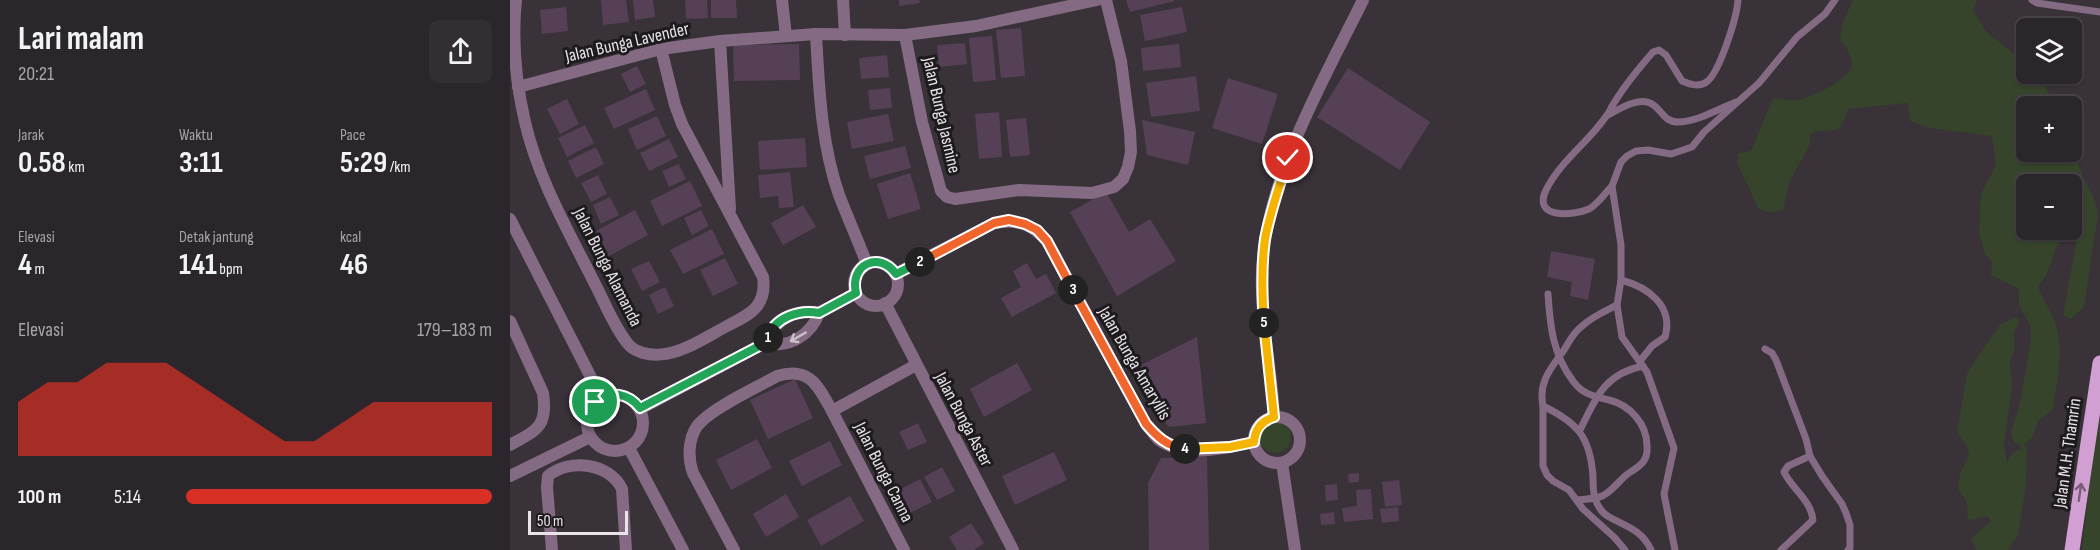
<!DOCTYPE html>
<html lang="id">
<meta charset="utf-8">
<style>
body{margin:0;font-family:"Sofia Sans Condensed",sans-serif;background:#332e33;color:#f1f3f6;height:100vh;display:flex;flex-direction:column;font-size:22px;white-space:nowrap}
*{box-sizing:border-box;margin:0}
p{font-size:20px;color:#a6a5a9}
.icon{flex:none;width:33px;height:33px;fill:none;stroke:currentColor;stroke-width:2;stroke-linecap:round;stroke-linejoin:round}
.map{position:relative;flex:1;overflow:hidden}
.panel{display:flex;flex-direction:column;background:#2b262b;width:510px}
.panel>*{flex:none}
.fabs{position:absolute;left:1506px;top:18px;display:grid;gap:12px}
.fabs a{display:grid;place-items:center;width:66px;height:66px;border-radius:9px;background:#2b262b;box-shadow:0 2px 4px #0004,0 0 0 2px #474347;font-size:30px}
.scale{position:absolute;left:18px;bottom:15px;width:100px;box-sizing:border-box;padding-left:6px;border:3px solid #e9e4e9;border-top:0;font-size:16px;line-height:21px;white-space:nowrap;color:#e9e4e9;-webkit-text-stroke:4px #1e1b1e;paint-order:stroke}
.pin{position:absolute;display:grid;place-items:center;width:51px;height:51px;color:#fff;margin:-26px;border:3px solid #fff;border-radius:50%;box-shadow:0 2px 6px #0007}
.km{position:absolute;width:30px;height:30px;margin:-15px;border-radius:50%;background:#222;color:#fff;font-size:16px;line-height:30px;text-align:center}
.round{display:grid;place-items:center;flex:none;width:63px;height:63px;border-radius:9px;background:#332e33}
.overview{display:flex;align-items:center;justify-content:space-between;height:102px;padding:0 18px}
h1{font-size:33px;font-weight:700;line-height:45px}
.figures{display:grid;grid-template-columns:repeat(3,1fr);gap:9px;height:102px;padding:6px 18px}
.figures div{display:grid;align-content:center}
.figures b{font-size:30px;font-weight:700}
.figures small{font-size:16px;font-weight:400}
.figures p{font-size:16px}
.chart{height:168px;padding:12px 18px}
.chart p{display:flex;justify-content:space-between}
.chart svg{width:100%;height:108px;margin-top:6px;fill:#d93025;opacity:.7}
ul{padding:0 18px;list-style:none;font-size:20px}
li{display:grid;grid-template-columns:96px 72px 1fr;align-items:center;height:45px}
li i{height:15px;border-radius:8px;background:#d93025}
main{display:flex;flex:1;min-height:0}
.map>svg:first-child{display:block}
.green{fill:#36442b}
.building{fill:#564056}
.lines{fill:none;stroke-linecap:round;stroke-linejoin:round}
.service{stroke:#846b83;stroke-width:7}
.minor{stroke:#846b83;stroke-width:12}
.primary{stroke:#d29fd2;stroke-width:15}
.oneway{stroke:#cbc0ca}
.oneway2{stroke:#785d78}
.split-1-casing{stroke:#fff;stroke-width:12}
.split-2-casing{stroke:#fff;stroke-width:12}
.split-3-casing{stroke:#fff;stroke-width:12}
.split-4-casing{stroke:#fff;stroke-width:12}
.split-5-casing{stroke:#fff;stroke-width:12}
.split-6-casing{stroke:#fff;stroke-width:12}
.split-1{stroke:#22a559;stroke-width:8}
.split-2{stroke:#22a559;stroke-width:8}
.split-3{stroke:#f0652b;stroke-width:8}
.split-4{stroke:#f0652b;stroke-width:8}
.split-5{stroke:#f5b400;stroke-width:8}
.split-6{stroke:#f5b400;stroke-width:8}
.labels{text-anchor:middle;stroke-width:6;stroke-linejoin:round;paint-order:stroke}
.street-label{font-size:18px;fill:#e9e4e9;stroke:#1e1b1e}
</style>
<main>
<section class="panel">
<div class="overview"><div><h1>Lari malam</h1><p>20:21</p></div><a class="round"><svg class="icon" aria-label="share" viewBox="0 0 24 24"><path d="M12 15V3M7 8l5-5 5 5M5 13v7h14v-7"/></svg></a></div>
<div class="figures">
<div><p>Jarak</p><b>0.58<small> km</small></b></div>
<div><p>Waktu</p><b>3:11</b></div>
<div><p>Pace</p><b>5:29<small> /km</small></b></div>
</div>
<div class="figures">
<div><p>Elevasi</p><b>4<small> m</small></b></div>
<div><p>Detak jantung</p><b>141<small> bpm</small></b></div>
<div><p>kcal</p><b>46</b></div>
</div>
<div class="chart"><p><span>Elevasi</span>179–183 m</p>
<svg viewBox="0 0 160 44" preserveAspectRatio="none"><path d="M0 44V22L10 14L20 14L30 6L40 6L50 6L60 14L70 22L80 30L90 38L100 38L110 30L120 22L130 22L140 22L150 22L160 22V44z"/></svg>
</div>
<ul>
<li><b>100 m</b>5:14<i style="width:100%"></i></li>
</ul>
</section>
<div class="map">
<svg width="1590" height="550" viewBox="0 0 1590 550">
<rect width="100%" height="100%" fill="#393239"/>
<g class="green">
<path d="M1343,0H1467L1463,9L1475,30L1502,53L1516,52V74H1530L1537,90L1550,106H1516V152H1562V115L1567,117C1561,143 1566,163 1578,187C1584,199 1586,200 1588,214L1574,307L1560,319L1553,315L1570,221L1562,229V184H1516V230H1561L1547,246L1536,276L1528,286C1532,299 1540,308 1544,320C1555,348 1547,380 1543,409L1528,421L1522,438L1514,444L1515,447H1517L1516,485L1508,535L1498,550H1466L1465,546L1460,539L1481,521L1477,516L1459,520C1456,515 1458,512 1457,506C1456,499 1452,494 1448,489L1450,473L1459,455L1457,447L1447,432L1457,374L1468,356L1490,325L1505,317L1509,319L1508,325L1504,331V352L1500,360L1502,387L1494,446L1497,462L1503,453L1511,448L1510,444L1504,443L1501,434L1511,398L1520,346L1521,327L1509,305V289L1481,275L1482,261L1475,254L1469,233L1471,193L1486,166L1482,136L1419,128L1400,121L1398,103L1338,109C1327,142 1325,124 1300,134V144L1279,183L1273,210L1262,213L1249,209L1227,164L1228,153L1241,151L1263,98C1271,98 1280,101 1287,100C1301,98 1341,79 1342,64C1342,54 1335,47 1330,39L1332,24Z"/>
<path d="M1590,406V550H1572L1583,453Z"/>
<circle cx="765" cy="437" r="16"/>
</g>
<g class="building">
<path d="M91,0H116L119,22L93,25Z"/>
<path d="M123,0H143L145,17L125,20Z"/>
<path d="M175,0H197L198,18L176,19Z"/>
<path d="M201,0H226L227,18H201Z"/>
<path d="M389,0H409L410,3L389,6Z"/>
<path d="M616,0H664V1L620,12Z"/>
<path d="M56,7L58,31L32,34L30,10Z"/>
<path d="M672,7L677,32L635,41L630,15Z"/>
<path d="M511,28L515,76L491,78L486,30Z"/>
<path d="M482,36L486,80L463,82L459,38Z"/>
<path d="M455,43L457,64L429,67L427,45Z"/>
<path d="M289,44L290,80L224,81L223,45Z"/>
<path d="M669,44L671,67L633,71L631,48Z"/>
<path d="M377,55L379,77L351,79L349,58Z"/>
<path d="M127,66L136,84L120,92L111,74Z"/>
<path d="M838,68L920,122L890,170L807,117Z"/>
<path d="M686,76L690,111L641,117L636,83Z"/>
<path d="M718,78L768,94L752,144L702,128Z"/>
<path d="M380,88L382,108L360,110L358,90Z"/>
<path d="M136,89L145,110L104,129L94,108Z"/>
<path d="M57,99L69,124L50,134L37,109Z"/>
<path d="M489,112L492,157L469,159L465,114Z"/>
<path d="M378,114L384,141L342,149L337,122Z"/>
<path d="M147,116L156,136L127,150L118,129Z"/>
<path d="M516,118L520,155L500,157L496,120Z"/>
<path d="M632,120L685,132L678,165L637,155Z"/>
<path d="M75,125L84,143L57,157L48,138Z"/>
<path d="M295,138L297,167L250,170L248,141Z"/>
<path d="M159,139L168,157L139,171L130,153Z"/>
<path d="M395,146L401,168L360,179L354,156Z"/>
<path d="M86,147L94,164L66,178L58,161Z"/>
<path d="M169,164L176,179L159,187L152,171Z"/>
<path d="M280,172L284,207L269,208L268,196L250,198L248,175Z"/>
<path d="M400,173L411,209L378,219L367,184Z"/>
<path d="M88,175L97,194L81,202L71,183Z"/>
<path d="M180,181L192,206L152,226L140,201Z"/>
<path d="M596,192L619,232L640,219L666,261L607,296L560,212Z"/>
<path d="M100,197L109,215L91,224L83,205Z"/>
<path d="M293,205L306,227L273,245L261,223Z"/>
<path d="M125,210L138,235L97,257L84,232Z"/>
<path d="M191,210L199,226L182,235L174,218Z"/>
<path d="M202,229L214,254L173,274L160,250Z"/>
<path d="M1041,251L1085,259L1078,300L1060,296L1062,282L1037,277Z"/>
<path d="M215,258L228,284L203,296L190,270Z"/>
<path d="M139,261L150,282L132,291L121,269Z"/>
<path d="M517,263L526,279L536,274L546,293L502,317L491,298L511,287L503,271Z"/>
<path d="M155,287L164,306L148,314L139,295Z"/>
<path d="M687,337L696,423L659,427L636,399L621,370Z"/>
<path d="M507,363L522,390L474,417L460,389Z"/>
<path d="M285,379L303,418L258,439L240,400Z"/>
<path d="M408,423L417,442L398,450L389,432Z"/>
<path d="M247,439L262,468L221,490L206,460Z"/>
<path d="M320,441L332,465L292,486L279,461Z"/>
<path d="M544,452L557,480L505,505L492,476Z"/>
<path d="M697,457L699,550H639L638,483L651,458Z"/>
<path d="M432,467L445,491L427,500L414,477Z"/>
<path d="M849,473V482L839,483L838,474Z"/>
<path d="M410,479L422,502L400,513L389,490Z"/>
<path d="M889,480L892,505L875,507L872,482Z"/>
<path d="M827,484L828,500L816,501L815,485Z"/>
<path d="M861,489L863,519L834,522L832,508L847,506L846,490Z"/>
<path d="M276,494L289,517L256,537L243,514Z"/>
<path d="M340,496L354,521L311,546L297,520Z"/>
<path d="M888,507L889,521L872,523L870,509Z"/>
<path d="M824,512L825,524L811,525L810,514Z"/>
<path d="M461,523L474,543L464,550H447L439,537Z"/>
</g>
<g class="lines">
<g class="service">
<path d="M1522,0L1527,3L1590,12"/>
<path d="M1098,115C1109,109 1130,96 1142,104C1152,110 1154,122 1168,122C1187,122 1208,109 1226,102"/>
<path d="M1102,186C1095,193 1088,204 1079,209C1063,216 1022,219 1036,190C1051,160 1079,142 1097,115C1100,112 1101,107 1104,103C1115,85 1129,68 1143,52L1149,50L1156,55L1172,81C1179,84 1187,87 1195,83C1209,76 1227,16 1228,0"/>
<path d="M1111,280C1138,287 1164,306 1155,337L1142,346L1130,361"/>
<path d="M1038,294C1040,326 1043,355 1063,381C1073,395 1084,396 1099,400C1120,405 1137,424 1137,446C1138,459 1133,464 1122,471C1111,477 1105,489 1094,495C1088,499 1075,499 1067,500"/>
<path d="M1107,305C1095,311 1081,317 1071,327C1063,333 1059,342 1054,350C1041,368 1028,382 1033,406V466L1037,475L1043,481L1059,490L1073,509L1105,538L1115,550"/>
<path d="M1255,349L1262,353L1266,360L1296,439L1300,456L1312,476L1332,504L1336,513L1340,525V548L1338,550"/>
<path d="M1033,406C1068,423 1080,437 1083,476C1083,486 1083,498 1089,507C1098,524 1129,522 1141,550"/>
<path d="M1070,430C1086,398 1094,374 1133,366"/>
<path d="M1165,550L1154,494L1164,448L1137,372L1112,337L1107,305L1111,280V245L1102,186L1111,162L1117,156L1126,151L1138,150L1161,154L1182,147L1194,132L1249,83L1287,37L1315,14L1325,0"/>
<path d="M1271,550L1303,520C1301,500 1282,489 1274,472L1278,466L1300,456"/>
</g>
<g class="minor">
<path d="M6,0C2,39 6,83 15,122C28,179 59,232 85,284C95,303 104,327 118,344C121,348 127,351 133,353C163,361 192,339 217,326C241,314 257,306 253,277L172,124L165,105L151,49"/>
<path d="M272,0L276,36"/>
<path d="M333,0L335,35"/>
<path d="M306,34C309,88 311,143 329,195C338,218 348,241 357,264"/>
<path d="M395,35L412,122L431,191L437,197L445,199L509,190L582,193L604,187L613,179L618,167L621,152L620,131L611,61L596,0"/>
<path d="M210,41L220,209"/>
<path d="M8,87L151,49L210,41L306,34L395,35L466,26L587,0"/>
<path d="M0,219L91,397"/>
<circle cx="366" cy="284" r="22"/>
<path d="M385,274L484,223C508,219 520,223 537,241L636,424C640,429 644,435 648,439C673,459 716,448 744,442"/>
<path d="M375,303L503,550"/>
<path d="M0,321L33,393C38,427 27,430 0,445"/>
<path d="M257,342C279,350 302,333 309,313"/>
<circle cx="105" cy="423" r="28"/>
<path d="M130,409L257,342C264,319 287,308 309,313L346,293"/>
<path d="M322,411L394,550"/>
<circle cx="767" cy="440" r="23"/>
<path d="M764,417C762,369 750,321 752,272C755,180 813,81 853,0"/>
<path d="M119,448L173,550"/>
<path d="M772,463L785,550"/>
<path d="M0,476L80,437"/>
<path d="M42,550L37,487L38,476C59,458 100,463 112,489L116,550"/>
<path d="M224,550L183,473C177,456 178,432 193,420C210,404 246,388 267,376C300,366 308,386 322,411L406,365"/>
</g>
<path class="primary" d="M1562,550L1590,363"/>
</g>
<defs><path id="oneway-shaft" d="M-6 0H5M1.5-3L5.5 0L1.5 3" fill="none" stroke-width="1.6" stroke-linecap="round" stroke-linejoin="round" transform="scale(1.5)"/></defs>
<use class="oneway" href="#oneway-shaft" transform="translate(288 337) rotate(150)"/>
<use class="oneway2" href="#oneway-shaft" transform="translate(1570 492) rotate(-82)"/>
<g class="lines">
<g class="split-1-casing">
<path id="split-1" d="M85,402C101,390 118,393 130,408L257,342L258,338"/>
</g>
<g class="split-2-casing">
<path id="split-2" d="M258,338C264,317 290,309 309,313L346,293C339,265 369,250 386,274L410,262"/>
</g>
<g class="split-3-casing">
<path id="split-3" d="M410,262L484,223L499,220L515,224L527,230L537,241L563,290"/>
</g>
<g class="split-4-casing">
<path id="split-4" d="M563,290L636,424C647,437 657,446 675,449"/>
</g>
<g class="split-5-casing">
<path id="split-5" d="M675,449L720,447L744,442C745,429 751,421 764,417L754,323"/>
</g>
<g class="split-6-casing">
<path id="split-6" d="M754,323C752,295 751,267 755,239C760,212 770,185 778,158"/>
</g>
<use href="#split-1" class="split-1"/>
<use href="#split-2" class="split-2"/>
<use href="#split-3" class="split-3"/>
<use href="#split-4" class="split-4"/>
<use href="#split-5" class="split-5"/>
<use href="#split-6" class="split-6"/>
</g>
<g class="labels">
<g class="street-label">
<text transform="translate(117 42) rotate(-13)" y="6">Jalan Bunga Lavender</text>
<text transform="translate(432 115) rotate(77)" y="6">Jalan Bunga Jasmine</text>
<text transform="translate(98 267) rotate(63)" y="6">Jalan Bunga Alamanda</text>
<text transform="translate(625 363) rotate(60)" y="6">Jalan Bunga Amaryllis</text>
<text transform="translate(454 419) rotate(62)" y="6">Jalan Bunga Aster</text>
<text transform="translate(1557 453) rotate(-82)" y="6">Jalan M.H. Thamrin</text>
<text transform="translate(374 472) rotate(63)" y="6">Jalan Bunga Canna</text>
</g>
</g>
</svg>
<div class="fabs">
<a><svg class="icon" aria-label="layers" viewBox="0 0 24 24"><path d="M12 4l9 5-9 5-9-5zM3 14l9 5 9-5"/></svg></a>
<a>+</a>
<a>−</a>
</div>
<div class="scale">50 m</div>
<div class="pin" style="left:85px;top:402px;background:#1e9e55"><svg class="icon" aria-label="arrive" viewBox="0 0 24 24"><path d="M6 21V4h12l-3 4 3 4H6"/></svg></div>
<div class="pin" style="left:778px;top:158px;background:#d93025"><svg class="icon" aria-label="check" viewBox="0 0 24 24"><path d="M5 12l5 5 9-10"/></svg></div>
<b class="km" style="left:258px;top:338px">1</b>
<b class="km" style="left:410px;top:262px">2</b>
<b class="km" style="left:563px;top:290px">3</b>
<b class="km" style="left:675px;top:449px">4</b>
<b class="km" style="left:754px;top:323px">5</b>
</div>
</main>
